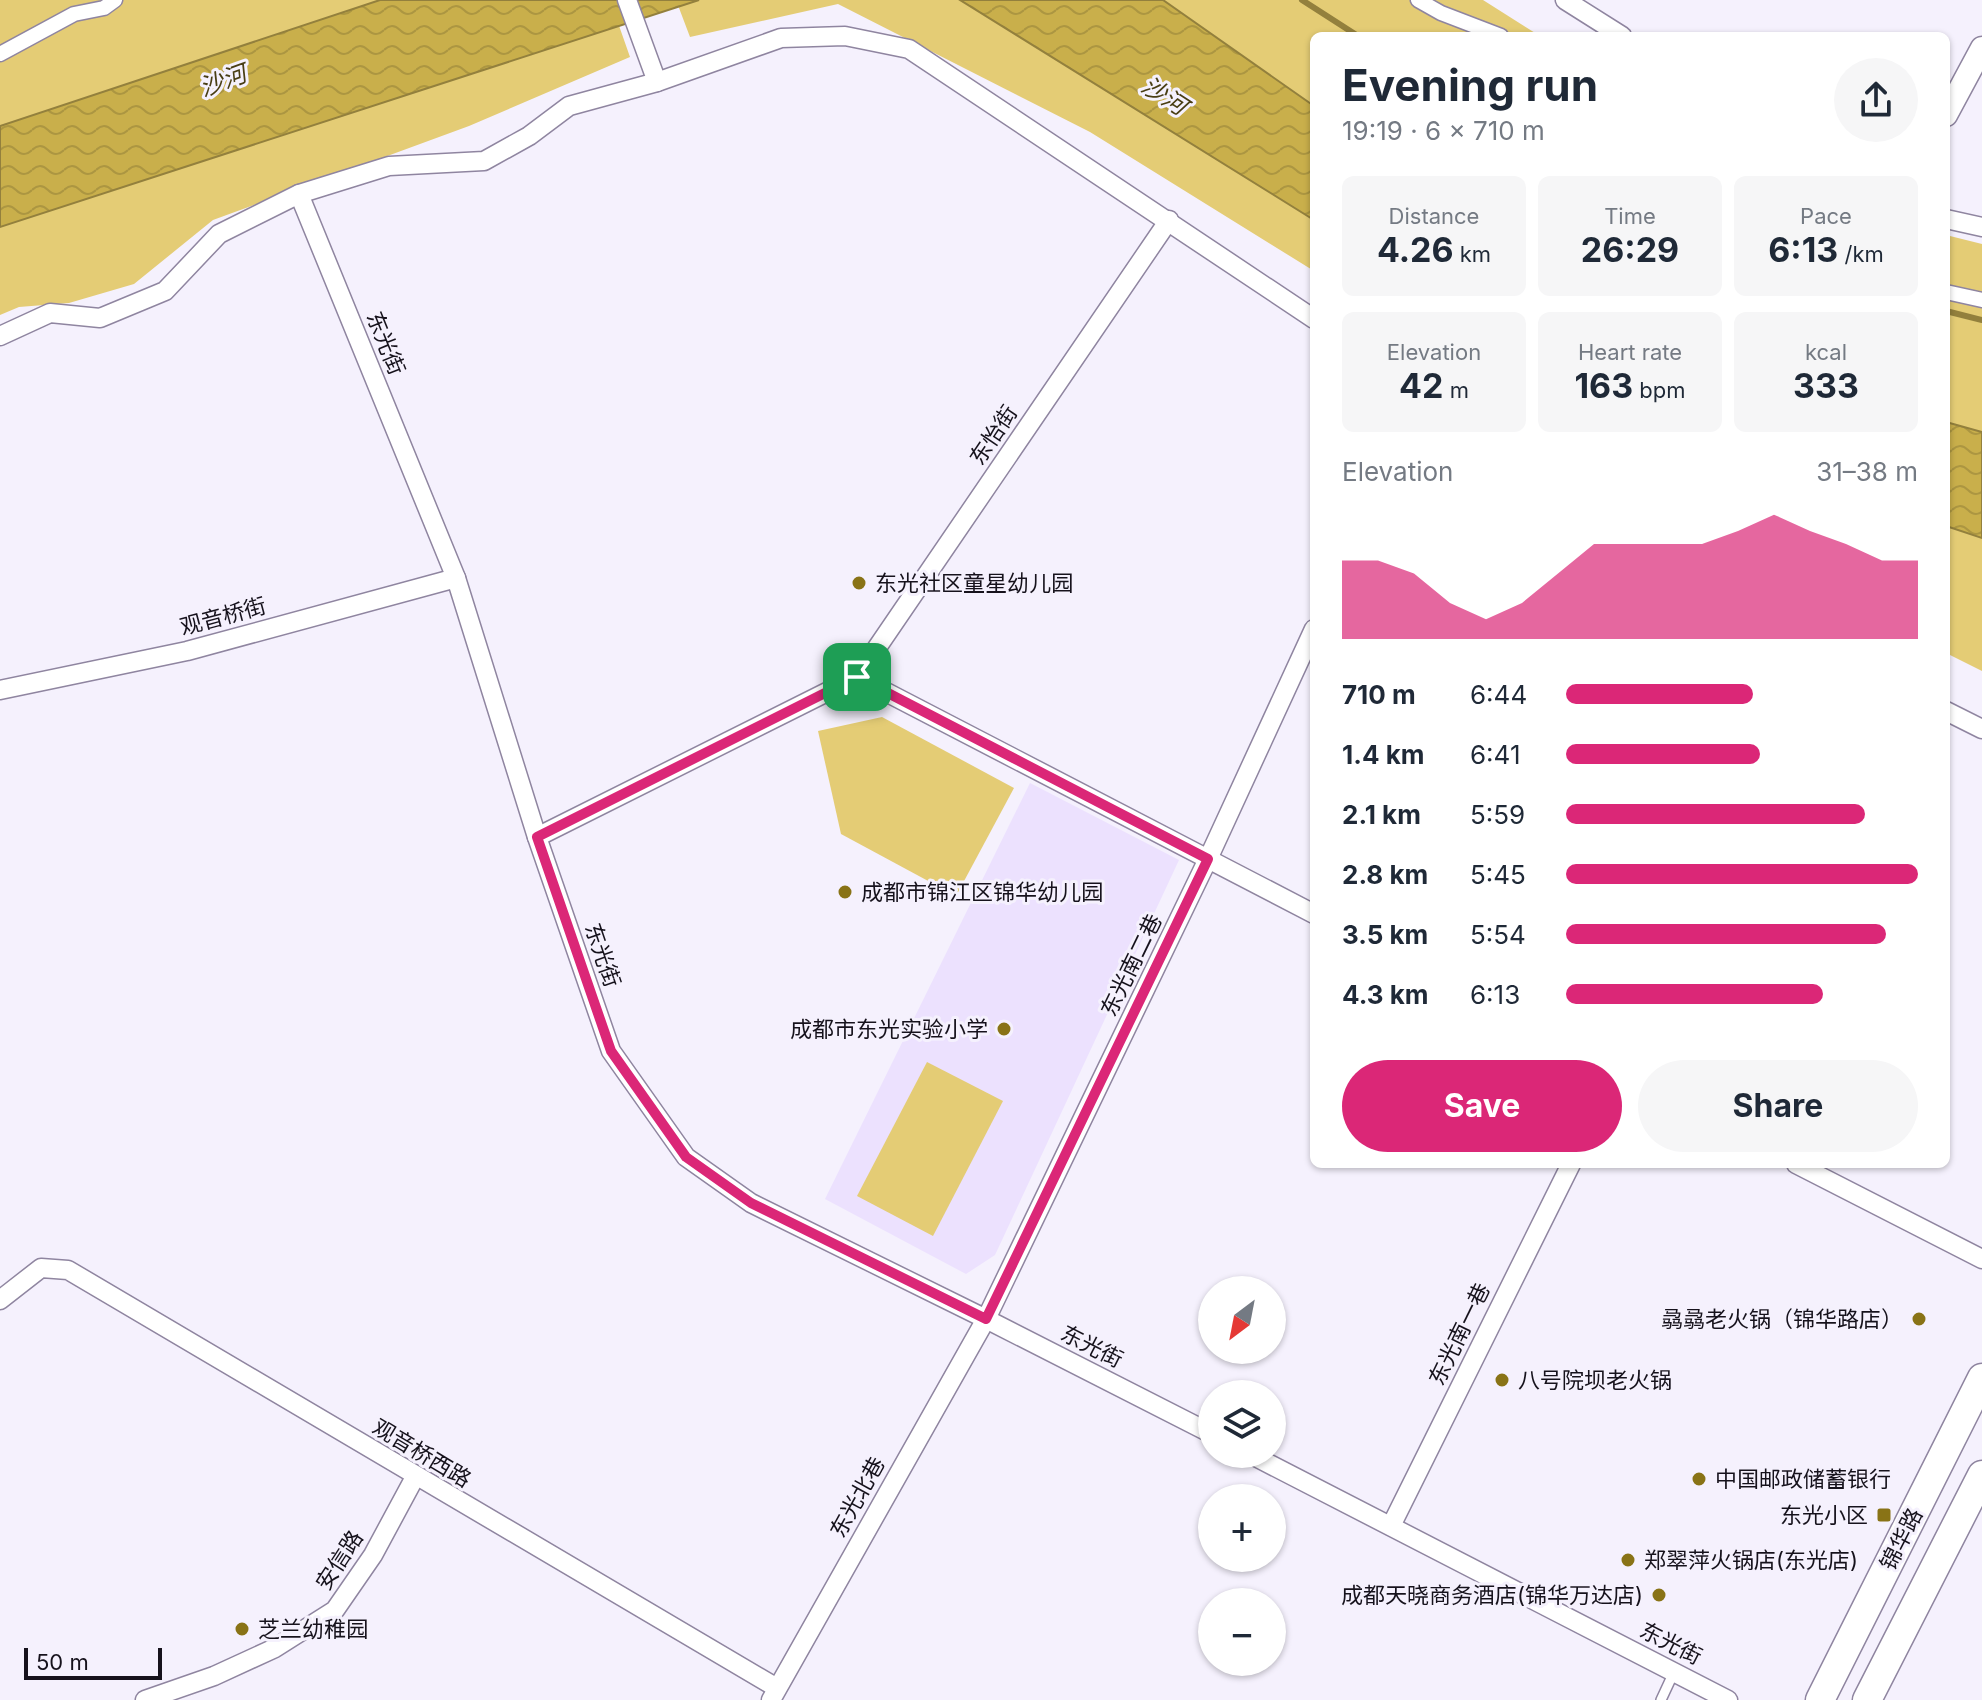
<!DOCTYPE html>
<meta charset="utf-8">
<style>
body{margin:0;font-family:Inter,"Noto Sans SC",sans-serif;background:#f6f6f7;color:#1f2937;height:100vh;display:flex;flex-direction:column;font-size:30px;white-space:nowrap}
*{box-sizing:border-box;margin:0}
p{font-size:26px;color:#747a83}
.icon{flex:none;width:44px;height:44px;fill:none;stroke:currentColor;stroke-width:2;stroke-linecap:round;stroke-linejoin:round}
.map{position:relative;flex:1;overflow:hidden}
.side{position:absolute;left:1310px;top:32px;width:640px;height:1136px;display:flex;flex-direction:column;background:#fff;border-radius:12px;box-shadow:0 2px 6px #0004}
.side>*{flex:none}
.needle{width:52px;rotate:212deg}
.tools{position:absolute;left:1198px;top:1276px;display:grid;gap:16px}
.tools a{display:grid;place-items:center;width:88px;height:88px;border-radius:50%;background:#fff;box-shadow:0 2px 6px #0004;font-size:40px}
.scale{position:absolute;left:24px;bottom:20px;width:138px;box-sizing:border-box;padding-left:8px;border:4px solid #16121c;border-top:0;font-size:22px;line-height:28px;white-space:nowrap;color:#16121c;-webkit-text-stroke:6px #f5f1fd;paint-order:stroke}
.pin{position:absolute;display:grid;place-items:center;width:68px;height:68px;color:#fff;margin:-34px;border-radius:16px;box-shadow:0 4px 12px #0006}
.round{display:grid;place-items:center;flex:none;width:84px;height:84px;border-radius:42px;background:#f6f6f7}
.overview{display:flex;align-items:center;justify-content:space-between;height:136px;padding:0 32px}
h1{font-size:44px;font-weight:700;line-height:60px}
.figures{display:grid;grid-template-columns:repeat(3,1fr);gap:12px;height:136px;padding:8px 32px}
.figures div{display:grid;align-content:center;border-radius:12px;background:#f6f6f7;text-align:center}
.figures b{font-size:34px;font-weight:700}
.figures small{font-size:22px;font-weight:400}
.figures p{font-size:22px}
.chart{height:224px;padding:16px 32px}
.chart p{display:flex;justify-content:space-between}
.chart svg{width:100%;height:144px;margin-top:8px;fill:#db2777;opacity:.7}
.primary-button{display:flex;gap:16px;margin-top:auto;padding:16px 32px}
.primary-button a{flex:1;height:92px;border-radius:48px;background:#db2777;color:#fff;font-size:32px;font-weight:700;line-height:92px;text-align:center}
.primary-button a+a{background:#f6f6f7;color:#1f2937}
ul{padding:0 32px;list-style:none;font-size:26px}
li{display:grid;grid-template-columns:128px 96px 1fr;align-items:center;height:60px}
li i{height:20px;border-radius:10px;background:#db2777}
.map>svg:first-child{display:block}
.built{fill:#ece1fe}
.green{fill:#e4cc75}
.water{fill:url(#water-waves);stroke:#93803d;stroke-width:2}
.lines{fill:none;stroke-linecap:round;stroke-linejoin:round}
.stream{stroke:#93803d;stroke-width:6}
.service-casing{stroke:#8f85a0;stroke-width:12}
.pedestrian-casing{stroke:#8f85a0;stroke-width:17}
.minor-casing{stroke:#8f85a0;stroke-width:21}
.tertiary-casing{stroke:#8f85a0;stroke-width:25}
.primary-casing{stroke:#8f85a0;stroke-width:31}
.service{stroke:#fff;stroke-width:9}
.pedestrian{stroke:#fff;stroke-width:14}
.minor{stroke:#fff;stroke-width:18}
.tertiary{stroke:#fff;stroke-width:22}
.primary{stroke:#fff;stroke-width:28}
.route-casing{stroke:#fff;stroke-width:16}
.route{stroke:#db2777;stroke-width:10}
.poi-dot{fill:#897316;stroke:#f5f1fd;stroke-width:3}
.labels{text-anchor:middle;stroke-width:6;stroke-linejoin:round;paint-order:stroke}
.street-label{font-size:22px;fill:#16121c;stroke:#f5f1fd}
.poi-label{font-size:22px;fill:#16121c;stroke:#f5f1fd;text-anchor:start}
.water-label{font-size:24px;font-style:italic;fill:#493e14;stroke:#f5f1fd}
</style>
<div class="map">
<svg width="1982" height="1700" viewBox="0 0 1982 1700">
<defs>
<pattern id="water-waves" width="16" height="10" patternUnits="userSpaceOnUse" patternTransform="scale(2)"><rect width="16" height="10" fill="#c9af4b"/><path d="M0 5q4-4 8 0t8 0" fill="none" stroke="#ac9641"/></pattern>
</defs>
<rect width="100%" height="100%" fill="#f5f1fd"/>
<path class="built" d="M1030,783L1179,860L995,1255L966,1274L825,1199Z"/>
<g class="green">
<path d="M0,0H610L630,57L469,126L213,220L134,284L69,303L19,307L0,315Z"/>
<path d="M676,0H1483L1540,36H1314V271L1090,132L838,4L690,37Z"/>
<path d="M1946,235L1982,244V671L1946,653Z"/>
<path d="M882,717L1014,788L956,896L841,834L818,731Z"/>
<path d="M927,1062L1003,1101L933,1236L857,1196Z"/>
</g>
<g class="water">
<path d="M380,0H699L0,227V126Z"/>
<path d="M960,0H1163L1314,106V220Z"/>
<path d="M1946,422L1982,432V538L1946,526Z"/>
</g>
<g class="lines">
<g class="stream">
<path d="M1302,0L1358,36"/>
<path d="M1946,311L1982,320"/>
</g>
<g class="service-casing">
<path id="service" d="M1661,1700L1674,1672"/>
</g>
<g class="pedestrian-casing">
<g id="pedestrian">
<path d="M1418,0L1441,13L1501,36"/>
<path d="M0,54L74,14L104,8L115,0"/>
<path d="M1946,292L1982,300"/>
</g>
</g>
<g class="minor-casing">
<g id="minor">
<path d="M627,0L657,82"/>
<path d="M1565,0L1622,36"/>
<path d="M299,194L456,578L537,837L611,1051L686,1157L751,1203L986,1319L1212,1434"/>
<path d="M1946,219L1982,227"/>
<path d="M0,336L50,313L100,318L165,291L219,234L299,194L389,166L484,161L529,136L569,106L657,82L781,38L845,36L909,49L1314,319"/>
<path d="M857,677L1314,914"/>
<path d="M0,690L187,651L456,578"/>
<path d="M1946,711L1982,729"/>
<path d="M537,837L857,677L1169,220"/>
<path d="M1796,1164L1982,1259"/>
<path d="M0,1300L41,1268L68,1270L777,1688"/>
<path d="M1250,1454L1728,1700"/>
<path d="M1391,1526L1571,1164"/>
<path d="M145,1700L214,1676L275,1648L335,1610L373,1555L415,1477"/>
<path d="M771,1700L986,1319L1208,859L1314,629"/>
</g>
</g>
<g class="tertiary-casing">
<path id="tertiary" d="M1946,115L1982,48"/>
</g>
<g class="primary-casing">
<g id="primary">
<path d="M1820,1700L1982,1378"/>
<path d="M1867,1700L1982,1475"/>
</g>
</g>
<use href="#service" class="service"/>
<use href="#pedestrian" class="pedestrian"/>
<use href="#minor" class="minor"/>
<use href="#tertiary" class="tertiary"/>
<use href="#primary" class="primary"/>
</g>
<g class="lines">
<g class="route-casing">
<path id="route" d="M857,677L1208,859L986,1319L751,1203L686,1157L611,1051L537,837Z"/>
</g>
<use href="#route" class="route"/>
</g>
<g class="poi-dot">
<circle cx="859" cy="583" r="8"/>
<circle cx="845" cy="892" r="8"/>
<circle cx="1004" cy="1029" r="8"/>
<circle cx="1919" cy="1319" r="8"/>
<circle cx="1502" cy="1380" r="8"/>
<circle cx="1699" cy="1479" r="8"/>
<rect x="1876" y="1507" width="16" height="16" rx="4"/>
<circle cx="1628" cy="1560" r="8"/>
<circle cx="1659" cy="1595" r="8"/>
<circle cx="242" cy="1629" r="8"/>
</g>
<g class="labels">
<g class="street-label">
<text transform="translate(386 343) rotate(68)" y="8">东光街</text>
<text transform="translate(993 435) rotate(-56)" y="8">东怡街</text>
<text transform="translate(223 616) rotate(-15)" y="8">观音桥街</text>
<text transform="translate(603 955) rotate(71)" y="8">东光街</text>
<text transform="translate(1131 965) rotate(-64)" y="8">东光南二巷</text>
<text transform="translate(1459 1334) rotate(-64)" y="8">东光南一巷</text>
<text transform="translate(1092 1346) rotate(27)" y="8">东光街</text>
<text transform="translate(422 1453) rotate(31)" y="8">观音桥西路</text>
<text transform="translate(857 1497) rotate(-61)" y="8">东光北巷</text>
<text transform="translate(1901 1539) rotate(-63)" y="8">锦华路</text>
<text transform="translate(339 1560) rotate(-57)" y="8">安信路</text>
<text transform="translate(1671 1643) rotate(27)" y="8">东光街</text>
</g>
<g class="poi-label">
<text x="875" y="591">东光社区童星幼儿园</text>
<text x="861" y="900">成都市锦江区锦华幼儿园</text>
<text x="988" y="1037" text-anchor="end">成都市东光实验小学</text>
<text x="1903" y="1327" text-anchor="end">骉骉老火锅（锦华路店）</text>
<text x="1518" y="1388">八号院坝老火锅</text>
<text x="1715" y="1487">中国邮政储蓄银行</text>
<text x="1868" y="1523" text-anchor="end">东光小区</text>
<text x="1644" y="1568">郑翠萍火锅店(东光店)</text>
<text x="1643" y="1603" text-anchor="end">成都天晓商务酒店(锦华万达店)</text>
<text x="258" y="1637">芝兰幼稚园</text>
</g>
<g class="water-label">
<text transform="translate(223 81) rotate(-20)" y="8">沙河</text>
<text transform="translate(1164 96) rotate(33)" y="8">沙河</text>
</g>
</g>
</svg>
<div class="tools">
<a><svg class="needle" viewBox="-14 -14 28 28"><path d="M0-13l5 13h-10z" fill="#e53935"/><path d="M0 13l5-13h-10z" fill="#747a83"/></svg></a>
<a><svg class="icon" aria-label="layers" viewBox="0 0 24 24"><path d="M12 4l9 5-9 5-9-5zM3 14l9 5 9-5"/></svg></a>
<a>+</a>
<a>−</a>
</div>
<div class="scale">50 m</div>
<div class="pin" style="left:857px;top:677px;background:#1e9e55"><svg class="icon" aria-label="arrive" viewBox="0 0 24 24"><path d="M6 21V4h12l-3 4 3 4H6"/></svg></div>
<section class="side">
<div class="overview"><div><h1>Evening run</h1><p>19:19 · 6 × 710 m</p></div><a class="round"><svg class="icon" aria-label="share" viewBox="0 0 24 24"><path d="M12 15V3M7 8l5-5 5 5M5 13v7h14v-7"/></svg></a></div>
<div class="figures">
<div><p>Distance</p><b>4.26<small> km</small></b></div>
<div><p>Time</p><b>26:29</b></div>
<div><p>Pace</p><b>6:13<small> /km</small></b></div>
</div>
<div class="figures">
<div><p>Elevation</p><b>42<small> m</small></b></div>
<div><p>Heart rate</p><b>163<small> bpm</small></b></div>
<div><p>kcal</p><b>333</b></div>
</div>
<div class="chart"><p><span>Elevation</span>31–38 m</p>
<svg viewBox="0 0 160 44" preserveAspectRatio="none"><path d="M0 44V20L10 20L20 24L30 33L40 38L50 33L60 24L70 15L80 15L90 15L100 15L110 11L120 6L130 11L140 15L150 20L160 20V44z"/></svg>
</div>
<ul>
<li><b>710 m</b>6:44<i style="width:53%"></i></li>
<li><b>1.4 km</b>6:41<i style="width:55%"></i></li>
<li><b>2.1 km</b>5:59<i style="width:85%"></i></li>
<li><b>2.8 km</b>5:45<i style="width:100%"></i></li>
<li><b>3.5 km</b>5:54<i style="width:91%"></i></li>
<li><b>4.3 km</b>6:13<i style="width:73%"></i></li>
</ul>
<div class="primary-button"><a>Save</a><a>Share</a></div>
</section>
</div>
